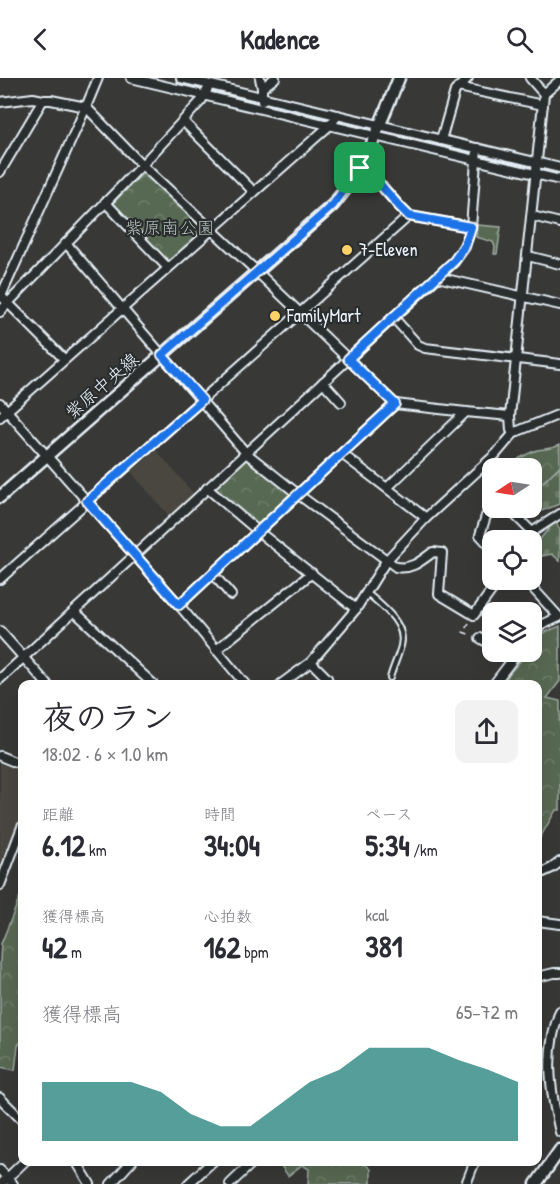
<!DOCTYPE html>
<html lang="ja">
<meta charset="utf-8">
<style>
body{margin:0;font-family:"Patrick Hand","Klee One",sans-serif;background:#f2f2f3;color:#2b2b33;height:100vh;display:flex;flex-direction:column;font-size:22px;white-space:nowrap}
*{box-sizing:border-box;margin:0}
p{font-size:20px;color:#7c7c81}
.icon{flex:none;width:33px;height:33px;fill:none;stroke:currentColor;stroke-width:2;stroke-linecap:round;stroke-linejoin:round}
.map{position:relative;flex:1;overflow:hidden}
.drawer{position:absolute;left:18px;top:602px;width:524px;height:486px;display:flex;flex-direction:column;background:#fff;border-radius:12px;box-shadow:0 6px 24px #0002}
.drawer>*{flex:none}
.needle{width:39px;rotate:258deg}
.buttons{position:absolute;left:482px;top:380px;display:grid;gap:12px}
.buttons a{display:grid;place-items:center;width:60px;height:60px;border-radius:12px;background:#fff;box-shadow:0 6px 24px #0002;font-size:30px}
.pin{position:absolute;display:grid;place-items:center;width:51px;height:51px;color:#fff;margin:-26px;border-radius:12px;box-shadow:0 3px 9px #0006}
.round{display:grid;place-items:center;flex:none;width:63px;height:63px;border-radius:12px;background:#f2f2f3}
.headline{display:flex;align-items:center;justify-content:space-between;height:102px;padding:0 24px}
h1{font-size:33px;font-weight:700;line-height:45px}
.figures{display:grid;grid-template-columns:repeat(3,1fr);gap:9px;height:102px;padding:6px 24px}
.figures div{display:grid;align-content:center}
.figures b{font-size:30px;font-weight:700}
.figures small{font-size:16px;font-weight:400}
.figures p{font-size:16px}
.chart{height:168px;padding:12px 24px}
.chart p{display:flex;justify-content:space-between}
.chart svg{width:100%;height:108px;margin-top:6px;fill:#0f766e;opacity:.7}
header{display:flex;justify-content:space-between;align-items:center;height:78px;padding:0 24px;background:#fff;font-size:27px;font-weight:700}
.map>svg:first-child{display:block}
.built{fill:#494640}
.forest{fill:url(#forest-crowns);stroke:#a0ada6;stroke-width:1.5}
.cemetery{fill:url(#cemetery-stones);stroke:#a0ada6;stroke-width:1.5}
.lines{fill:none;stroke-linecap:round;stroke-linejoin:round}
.lane-casing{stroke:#e8f1f8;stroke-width:8}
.street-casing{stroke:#e8f1f8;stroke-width:12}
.secondary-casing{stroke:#e8f1f8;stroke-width:15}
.path{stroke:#e8f1f8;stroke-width:1.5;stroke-dasharray:6 4.5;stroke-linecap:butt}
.lane{stroke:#2a2d2e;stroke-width:4}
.street{stroke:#2a2d2e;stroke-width:8}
.secondary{stroke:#2a2d2e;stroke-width:10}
.route-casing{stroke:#fff;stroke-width:12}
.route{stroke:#1a73e8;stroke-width:8}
.poi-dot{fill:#ffd166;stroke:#2a2d2e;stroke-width:2}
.labels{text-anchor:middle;stroke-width:4.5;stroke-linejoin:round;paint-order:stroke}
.park-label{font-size:18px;fill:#aebbb6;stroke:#2a2d2e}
.poi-label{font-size:18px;fill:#e8f1f8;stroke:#2a2d2e;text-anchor:start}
.street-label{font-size:18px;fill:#e8f1f8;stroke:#2a2d2e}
</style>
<header><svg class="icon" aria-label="back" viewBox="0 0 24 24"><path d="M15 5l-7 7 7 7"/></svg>Kadence<svg class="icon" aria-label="search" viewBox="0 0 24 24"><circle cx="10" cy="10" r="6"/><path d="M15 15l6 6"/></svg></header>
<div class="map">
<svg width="560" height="1106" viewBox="0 0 560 1106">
<defs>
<pattern id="forest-crowns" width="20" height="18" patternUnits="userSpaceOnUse" patternTransform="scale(1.5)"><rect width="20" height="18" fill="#586953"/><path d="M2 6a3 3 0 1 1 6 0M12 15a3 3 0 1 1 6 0" fill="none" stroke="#707f6c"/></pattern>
<pattern id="cemetery-stones" width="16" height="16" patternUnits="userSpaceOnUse" patternTransform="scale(1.5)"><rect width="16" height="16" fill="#586953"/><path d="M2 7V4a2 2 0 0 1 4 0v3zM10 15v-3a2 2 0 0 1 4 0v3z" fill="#707f6c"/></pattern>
</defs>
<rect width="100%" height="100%" fill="#383836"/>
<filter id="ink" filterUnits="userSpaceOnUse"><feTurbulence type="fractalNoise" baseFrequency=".0167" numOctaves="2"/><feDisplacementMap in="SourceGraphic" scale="12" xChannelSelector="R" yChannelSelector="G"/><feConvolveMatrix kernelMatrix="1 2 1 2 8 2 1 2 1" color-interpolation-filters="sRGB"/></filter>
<g filter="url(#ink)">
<g class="built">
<path d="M156,372L195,417L170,439L131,394Z"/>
<path d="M0,685L22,694V743L0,799Z"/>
</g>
<g class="forest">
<path d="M144,94L204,147V153L172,183L168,184L113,125Z"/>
<path d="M477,147L501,149L497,176H494L495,169L493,164L476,159Z"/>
<path d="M560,367V388L542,405L531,410V390H508C516,382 525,376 537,372C547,370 549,372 560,367Z"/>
<path d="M244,381H248L291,416L258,452L215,414L214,409Z"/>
<path d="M560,548V603L547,620L560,623V732H556L537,765V606H504L509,596L529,573H531V568L536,558Z"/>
<path d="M22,814V963L18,968L15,992L0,989V883L1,866Z"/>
<path d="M278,1083H361L371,1091V1106H308L309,1091L302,1087L288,1098Z"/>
</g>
<g class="cemetery">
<path d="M560,388V426L523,440L512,429H531V410L542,405Z"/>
<path d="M555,443L560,452V483L552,476L531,480V472Z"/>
</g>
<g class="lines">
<g class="lane-casing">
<path id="lane" d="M367,515C382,528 407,546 401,568C398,579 393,589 390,600"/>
</g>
<g class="street-casing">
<g id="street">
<path d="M131,0L560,102"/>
<path d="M181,0L560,90"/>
<path d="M260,0L262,10V23"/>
<path d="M458,9L543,27"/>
<path d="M262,10L275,0"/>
<path d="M544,16L560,2"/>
<path d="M0,24L33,20L43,22H51L86,29L142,87L251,188L395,326L466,334L510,338"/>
<path d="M183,43L254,114"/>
<path d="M441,62L455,13L468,0"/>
<path d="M360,90C380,103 392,122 409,138"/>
<path d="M0,94L43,22"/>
<path d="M105,124L168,190"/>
<path d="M532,138L560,145"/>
<path d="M66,165L246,375L299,417L396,489C411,492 421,483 433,474L442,475L439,516L474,537L500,501"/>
<path d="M528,178L560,186"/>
<path d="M437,199L560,227"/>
<path d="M0,234L8,225L1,218L86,29L98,0"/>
<path d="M393,239L418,267L425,270L560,286"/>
<path d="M64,281L8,225L142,87L201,23L210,7"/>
<path d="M323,304L341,324"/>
<path d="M0,325L179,527L245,606"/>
<path d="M0,339L330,47L338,37"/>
<path d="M513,356L511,352L510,338L544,16L530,0"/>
<path d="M342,376L426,440"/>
<path d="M207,410L259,454L356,531"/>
<path d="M387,410L466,334"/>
<path d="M507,429L532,454L560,436"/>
<path d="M492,470L480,457L486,438L497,429"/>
<path d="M213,496L231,517"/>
<path d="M0,501L409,138L471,149"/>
<path d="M529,506L559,539L537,549L531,557"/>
<path d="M179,527L395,326"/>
<path d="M74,533L153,606"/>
<path d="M0,553L47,606"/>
<path d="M480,560L492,567"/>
<path d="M216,572L312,495"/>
<path d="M502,573L514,580"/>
<path d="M311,584L327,600L329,606"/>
<path d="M0,601L454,184L465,169L471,149L477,70"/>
<path d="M281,606L311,584L356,531L386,483L426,440L496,376L513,356L518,353L560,336"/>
<path d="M494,606L519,573"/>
<path d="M0,678L22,687"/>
<path d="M537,797L552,790L560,784"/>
<path d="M0,807L22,749"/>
<path d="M537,843L560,846"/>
<path d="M537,899L554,895H560"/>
<path d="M560,933C544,974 550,1012 560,1054"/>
<path d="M0,1020L22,1042"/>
<path d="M76,1083L90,1106"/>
<path d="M0,1092L13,1106"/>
<path d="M1,1106L25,1083"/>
<path d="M111,1106L132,1083"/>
<path d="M188,1106L213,1083"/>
<path d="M230,1106L251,1086L252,1083"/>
<path d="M466,1106L475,1083"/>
</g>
</g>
<g class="secondary-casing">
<g id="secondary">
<path d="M0,419L333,127L348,108L367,78L399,0"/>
<path d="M536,1106L560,1072"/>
</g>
</g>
<path class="path" d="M469,545L463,554L471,557"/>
<use href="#lane" class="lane"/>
<use href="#street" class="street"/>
<use href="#secondary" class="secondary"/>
</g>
</g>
<g class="lines" filter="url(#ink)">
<g class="route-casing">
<path id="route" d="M360,90L379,105L399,128L409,138L471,149C468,163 462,172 454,183L348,281L395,326L179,527L87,423L202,322L162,277L322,137L333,127Z"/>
</g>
<use href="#route" class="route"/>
</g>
<g class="poi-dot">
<circle cx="347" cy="172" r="6"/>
<circle cx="275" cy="238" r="6"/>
</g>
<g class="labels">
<g class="park-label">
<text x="170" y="156">紫原南公園</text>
</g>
<g class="poi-label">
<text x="359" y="178">7-Eleven</text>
<text x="287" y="244">FamilyMart</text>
</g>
<g class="street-label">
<text transform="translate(102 308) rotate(-41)" y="6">紫原中央線</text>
</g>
</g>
</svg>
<div class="buttons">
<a><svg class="needle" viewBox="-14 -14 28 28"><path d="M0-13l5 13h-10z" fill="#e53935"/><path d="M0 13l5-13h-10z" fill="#7c7c81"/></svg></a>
<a><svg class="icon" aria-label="locate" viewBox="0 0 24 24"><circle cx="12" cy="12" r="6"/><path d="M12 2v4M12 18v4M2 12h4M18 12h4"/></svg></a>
<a><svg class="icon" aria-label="layers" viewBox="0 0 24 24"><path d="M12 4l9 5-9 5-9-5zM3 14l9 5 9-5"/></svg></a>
</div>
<div class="pin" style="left:360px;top:90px;background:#1e9e55"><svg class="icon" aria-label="arrive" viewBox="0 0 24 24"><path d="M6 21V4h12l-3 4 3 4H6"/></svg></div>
<section class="drawer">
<div class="headline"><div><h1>夜のラン</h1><p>18:02 · 6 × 1.0 km</p></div><a class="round"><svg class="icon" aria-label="share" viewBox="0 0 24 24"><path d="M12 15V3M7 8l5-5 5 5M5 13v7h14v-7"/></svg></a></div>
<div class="figures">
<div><p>距離</p><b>6.12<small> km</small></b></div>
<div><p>時間</p><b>34:04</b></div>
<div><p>ペース</p><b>5:34<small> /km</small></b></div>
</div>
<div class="figures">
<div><p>獲得標高</p><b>42<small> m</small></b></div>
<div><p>心拍数</p><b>162<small> bpm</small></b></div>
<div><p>kcal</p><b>381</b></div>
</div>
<div class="chart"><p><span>獲得標高</span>65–72 m</p>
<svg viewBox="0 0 160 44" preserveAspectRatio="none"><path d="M0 44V20L10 20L20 20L30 20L40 24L50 33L60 38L70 38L80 29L90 20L100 15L110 6L120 6L130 6L140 11L150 15L160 20V44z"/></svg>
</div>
</section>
</div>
